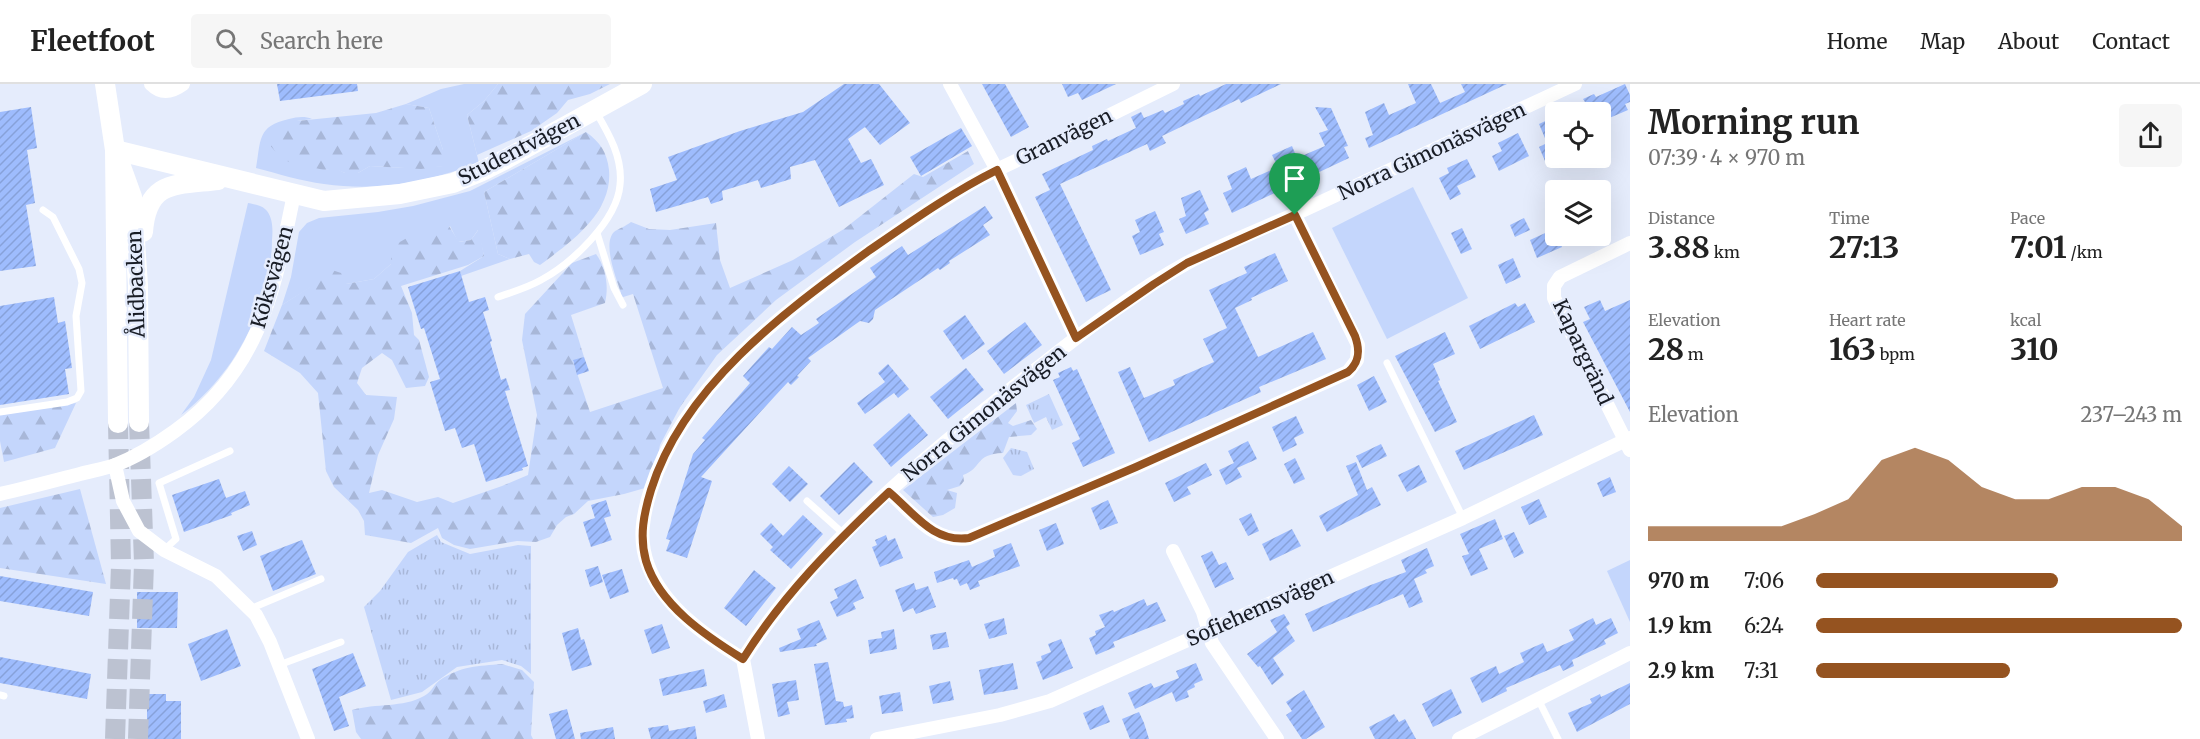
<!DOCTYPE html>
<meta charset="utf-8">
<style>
body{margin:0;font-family:Merriweather,serif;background:#f6f6f6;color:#222;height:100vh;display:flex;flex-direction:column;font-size:22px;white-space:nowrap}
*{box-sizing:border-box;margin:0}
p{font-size:20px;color:#767676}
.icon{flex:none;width:33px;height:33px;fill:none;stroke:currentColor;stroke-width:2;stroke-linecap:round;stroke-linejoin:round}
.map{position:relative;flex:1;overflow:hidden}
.drawer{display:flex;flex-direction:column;background:#fff;width:570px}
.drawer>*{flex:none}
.fabs{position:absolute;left:1545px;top:18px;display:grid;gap:12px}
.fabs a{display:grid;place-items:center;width:66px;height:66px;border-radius:6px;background:#fff;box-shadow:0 6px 24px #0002;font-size:30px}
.pin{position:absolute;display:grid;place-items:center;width:51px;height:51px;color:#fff;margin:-62px -26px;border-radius:50% 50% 50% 0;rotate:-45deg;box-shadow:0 0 6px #0007}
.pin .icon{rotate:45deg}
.round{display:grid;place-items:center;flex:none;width:63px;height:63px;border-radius:6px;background:#f6f6f6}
.headline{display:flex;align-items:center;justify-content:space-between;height:102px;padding:0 18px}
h1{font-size:33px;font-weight:700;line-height:45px}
.metrics{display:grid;grid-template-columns:repeat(3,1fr);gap:9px;height:102px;padding:6px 18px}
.metrics div{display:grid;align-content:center}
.metrics b{font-size:30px;font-weight:700}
.metrics small{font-size:16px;font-weight:400}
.metrics p{font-size:16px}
.chart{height:168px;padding:12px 18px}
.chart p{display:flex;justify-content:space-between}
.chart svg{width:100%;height:108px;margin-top:6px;fill:#955320;opacity:.7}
ul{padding:0 18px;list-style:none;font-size:20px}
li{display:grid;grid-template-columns:96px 72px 1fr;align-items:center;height:45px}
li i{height:15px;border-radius:8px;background:#955320}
header{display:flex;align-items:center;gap:36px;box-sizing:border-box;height:84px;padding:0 30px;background:#fff;border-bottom:2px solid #e0e0e0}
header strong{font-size:28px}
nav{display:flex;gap:33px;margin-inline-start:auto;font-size:21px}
.search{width:420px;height:54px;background:#f6f6f6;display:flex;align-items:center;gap:15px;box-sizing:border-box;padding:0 21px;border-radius:6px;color:#767676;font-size:22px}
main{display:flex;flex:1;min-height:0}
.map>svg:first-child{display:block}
.grass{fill:#c4d6fc}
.forest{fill:url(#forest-firs)}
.park{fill:url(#park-tufts)}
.building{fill:url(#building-hatch)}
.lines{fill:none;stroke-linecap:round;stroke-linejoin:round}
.secondary-tunnel{stroke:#bcc2d1;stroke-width:20;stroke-dasharray:20 10;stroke-linecap:butt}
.lane{stroke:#fff;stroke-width:7}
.street{stroke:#fff;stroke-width:14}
.secondary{stroke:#fff;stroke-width:20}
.route-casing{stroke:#fff;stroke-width:12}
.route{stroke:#955320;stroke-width:8}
.labels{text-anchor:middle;stroke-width:5;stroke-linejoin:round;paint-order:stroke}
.street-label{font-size:20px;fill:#181c25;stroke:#e5ecfc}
</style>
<header>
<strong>Fleetfoot</strong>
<div class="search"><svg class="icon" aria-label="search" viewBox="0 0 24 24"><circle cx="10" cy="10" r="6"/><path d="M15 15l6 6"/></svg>Search here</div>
<nav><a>Home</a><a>Map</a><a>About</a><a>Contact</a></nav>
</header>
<main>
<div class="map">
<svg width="1630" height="655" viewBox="0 0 1630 655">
<defs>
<pattern id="forest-firs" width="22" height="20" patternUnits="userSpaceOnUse" patternTransform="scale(1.5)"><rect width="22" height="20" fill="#c4d6fc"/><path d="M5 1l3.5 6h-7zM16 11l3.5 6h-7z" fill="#a8b7d8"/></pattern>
<pattern id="park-tufts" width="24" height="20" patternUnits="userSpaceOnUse" patternTransform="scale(1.5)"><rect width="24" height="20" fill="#c4d6fc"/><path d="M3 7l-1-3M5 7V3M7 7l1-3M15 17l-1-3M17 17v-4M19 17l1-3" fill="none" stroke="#a8b7d8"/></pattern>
<pattern id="building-hatch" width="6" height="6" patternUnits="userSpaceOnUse" patternTransform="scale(1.5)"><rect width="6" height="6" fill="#9ebcfd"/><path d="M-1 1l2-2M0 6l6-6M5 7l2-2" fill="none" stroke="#87a1d9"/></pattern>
</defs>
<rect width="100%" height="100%" fill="#e5ecfc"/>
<g class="grass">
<path d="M464,0H498L484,17L467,31L479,79C426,98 380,108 324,100C301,97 279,90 256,84C261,56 257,42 289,35C297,33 305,32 312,35L297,37L324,86L335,84L345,89H358L370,82L405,84L443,82V66L429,24L406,20L441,5Z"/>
<path d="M586,48L484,108L498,170L510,175L461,192L460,187L484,172L478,146L471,156L458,158L450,142L391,180L374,195L346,200L311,203L282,221L291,193L299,148L307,139L319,134L378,128L413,122L470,107Z"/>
<path d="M1413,103L1468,214L1387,255L1332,144Z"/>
<path d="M248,119C253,120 261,121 265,125C273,132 273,146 272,156C272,198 255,242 232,277C218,297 201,316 181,331L194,313L211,276Z"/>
<path d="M1630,476V538L1607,487Z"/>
</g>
<g class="forest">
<path d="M498,0H610L590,10L568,16L557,29L531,47L477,71L467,31L484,17Z"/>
<path d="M406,20L429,24L443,66V82L421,85L370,82L358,89H345L335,85L324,86L289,78L281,74L268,59L278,43L297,37L376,29Z"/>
<path d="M586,48C600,58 607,68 609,86C613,129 570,159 540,181L534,178L529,170L510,175L498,170L484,108Z"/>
<path d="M968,67L974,80L855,158L776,216L717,271L680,323L660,361L652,402L624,410L588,417L574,430L566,433L557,441L550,453L536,458L517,457L470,465L454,461L442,454L438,444L411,459L365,451L364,437L358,426L334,403L326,387L318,309L300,289L264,267L282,221L310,203L312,196L329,185L341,189L346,200L374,195L391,180V163L414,150L449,142L459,158L471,156L479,145L484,172L468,181L401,202L412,229L414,251L419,256L429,293L425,302L406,304L392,276L382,269L362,284L357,299L366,311L397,313L394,335L378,371L369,409L382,406L417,418L438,413L453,419L502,402L528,391L537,331L522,256L525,230L572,179L596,170C606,184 609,202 605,219L571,231L584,273L573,277L590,328L663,304L633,210L620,214L621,209C617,196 602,160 614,148C618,145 626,142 631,138L649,145L670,146L716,139L720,176L730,204L793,176L844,145L914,90L923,93Z"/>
<path d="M76,319L55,364L4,378L0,357V331Z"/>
<path d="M1016,319L1017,327L1008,339L1013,342L1031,336L1037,345L1031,351L1009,353L1003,369C974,370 982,385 963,391L964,397L960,402L947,406L957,409L955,424L943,431L933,433L903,406Z"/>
<path d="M80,405L106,500L0,484V424Z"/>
<path d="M502,580L522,586L534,598L531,651L533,655H361L356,648L352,626C376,619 403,624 424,612C431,609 434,600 440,596C461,582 478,582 502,580Z"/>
</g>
<g class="park">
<path d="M1049,310L1063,341L1052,346L1046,333L1034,339L1026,321Z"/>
<path d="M1011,364L1027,368L1034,385L1021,392L1013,391L1003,374Z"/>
<path d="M437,451L441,458L470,470L518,461L531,462V590L521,582L502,576L457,583L422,608L391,616L364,523L380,507L408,468Z"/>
</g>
<g class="building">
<path d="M277,0H357L358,7L280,17Z"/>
<path d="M844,0H879L910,39L880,61L865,43L848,55L861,79L871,75L884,101L839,123L815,76L790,83L791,95L761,104L758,96L722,107L723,116L711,120L708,113L656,128L650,105L677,96L668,73L740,47L803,28Z"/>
<path d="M982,0H1005L1029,43L1011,53Z"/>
<path d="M1062,0H1116L1082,16L1078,9L1068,13Z"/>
<path d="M1226,0H1281L1241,19L1239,15L1162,52L1166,59L1150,67L1147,60L1060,100L1111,206L1086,218L1035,113L1050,106L1042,90L1093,66L1092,62L1107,55L1108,57L1136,44L1131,33L1141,28L1144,34L1163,26L1165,29L1184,20L1183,17L1199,10L1200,12Z"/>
<path d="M1408,0H1431L1440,19L1465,8L1461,0H1507L1369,64L1365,54L1373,51L1365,28L1384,19L1389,31L1416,19Z"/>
<path d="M1625,0L1630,11V18L1625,20L1628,26L1600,38V28H1563L1585,18L1583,15L1594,10L1596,13Z"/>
<path d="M31,23L37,64L27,66L35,119L26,121L36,182L0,187V28Z"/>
<path d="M1315,23L1331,24L1348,62L1344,63L1349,74L1232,129L1223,109L1232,105L1227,92L1246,83L1251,95L1278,83L1272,71L1292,62L1297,74L1325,62L1319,49L1328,46Z"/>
<path d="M1556,32V77L1554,73L1545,77L1539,63L1547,59L1539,40Z"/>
<path d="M961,44L972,62L921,92L910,73Z"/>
<path d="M1518,49L1529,72L1499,87L1492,72L1502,67L1498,59Z"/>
<path d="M1467,75L1476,93L1457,102L1461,110L1450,116L1439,94L1449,89L1447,84Z"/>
<path d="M1200,106L1209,126L1204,129L1209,140L1186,150L1179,135L1186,132L1181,114Z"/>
<path d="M985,122L993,134L983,141L990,151L949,177L950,179L940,186L938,184L875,226L873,235L869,239L860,237L808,274L811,277L797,292L799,293L791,301L788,298L775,312L701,393L712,397L687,474L666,467L670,456L666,455L693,370L705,356L702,354L750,299L743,292L769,263L772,265L792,243L801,251L819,239L816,235L876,193L870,184L902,162L908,171Z"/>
<path d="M1155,127L1164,148L1159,150L1164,161L1140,171L1132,152L1140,148L1135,136Z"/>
<path d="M1524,134L1530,146L1515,153L1510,141Z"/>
<path d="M1462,144L1472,165L1461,170L1451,149Z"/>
<path d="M1554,145L1562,163L1537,174L1530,156Z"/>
<path d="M1275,169L1288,197L1251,214L1252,216L1235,224L1258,273L1313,248L1326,275L1259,303L1261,308L1149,358L1118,288L1130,283L1144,314L1175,301L1173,296L1214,278L1203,255L1227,244L1209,206L1247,189L1244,183Z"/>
<path d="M1513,174L1521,193L1506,200L1498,181Z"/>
<path d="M460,187L469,218L485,213L489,226L483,228L492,257L490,258L501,296L506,294L510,306L505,307L528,382L522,384L523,386L486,398L474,360L462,364L455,344L445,347L430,298L440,295L424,244L421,245L408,203Z"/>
<path d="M54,213L58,239L65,237L72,284L65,285L69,310L0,321V222Z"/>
<path d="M1600,216L1605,227L1630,216V328L1583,238L1590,235L1584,223Z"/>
<path d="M1515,219L1518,223L1525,219L1535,238L1480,265L1469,242Z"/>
<path d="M965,231L985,260L963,276L943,247Z"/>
<path d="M1025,238L1042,261L1004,290L987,267Z"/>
<path d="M1445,248L1455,270L1433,280L1440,296L1438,297L1457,338L1435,348L1395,272Z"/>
<path d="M584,273L589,287L577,291L573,276Z"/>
<path d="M888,280L909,305L898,314L894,309L865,330L857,319L885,298L878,289Z"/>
<path d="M1071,283L1073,287L1077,285L1115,369L1083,383L1072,359L1080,355L1053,296L1060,293L1058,289Z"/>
<path d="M966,284L984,306L948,335L930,313Z"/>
<path d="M1374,292L1387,318L1369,327L1357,301Z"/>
<path d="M909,329L928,351L891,383L873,361Z"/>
<path d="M1534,331L1543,351L1464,386L1455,367Z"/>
<path d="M1296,332L1304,349L1294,354L1297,361L1283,368L1272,343Z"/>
<path d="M1248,357L1257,375L1237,384L1242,393L1226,401L1219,386L1234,379L1228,367Z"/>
<path d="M1381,360L1387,372L1362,384L1356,372Z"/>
<path d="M1295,374L1305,395L1294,400L1284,380Z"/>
<path d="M854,378L873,398L839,431L820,412Z"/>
<path d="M1356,378L1367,406L1372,403L1381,421L1327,448L1319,432L1358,411L1346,382Z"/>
<path d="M1206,379L1212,391L1187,403L1191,410L1174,418L1165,399Z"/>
<path d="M1419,381L1427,398L1407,408L1398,391Z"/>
<path d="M789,382L808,400L790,418L772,400Z"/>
<path d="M1610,393L1616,408L1603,413L1597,399Z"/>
<path d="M219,395L226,414L245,407L250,421L231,429L232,431L184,448L172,411Z"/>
<path d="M1539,415L1547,433L1529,441L1521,423Z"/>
<path d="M606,416L611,432L604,434L612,456L591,463L583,438L595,434L591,421Z"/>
<path d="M1108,416L1118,439L1100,446L1091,424Z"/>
<path d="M1251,429L1259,447L1248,452L1239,435Z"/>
<path d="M803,431L823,450L791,485L770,466L773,463L760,450L771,439L783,452Z"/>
<path d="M1495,435L1503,455L1479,465L1488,485L1471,492L1462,472L1469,470L1460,450Z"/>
<path d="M1056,439L1064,460L1047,467L1039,446Z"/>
<path d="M1292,445L1301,462L1270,477L1262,460Z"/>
<path d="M252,447L257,461L243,467L237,452Z"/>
<path d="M1514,448L1524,469L1514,474L1504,452Z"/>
<path d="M886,451L888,457L895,454L903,474L880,483L872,463L877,461L875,456Z"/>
<path d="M302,456L316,490L273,507L260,472Z"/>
<path d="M1011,459L1020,482L978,497L980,502L970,506L967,499L960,502L957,495L954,496L953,494L937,499L934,488L969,476L972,483L995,473L993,466Z"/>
<path d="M1427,464L1434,482L1425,486L1427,489L1414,495L1423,518L1409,524L1403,510L1313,548L1305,530L1368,502L1406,488L1401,476Z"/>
<path d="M1212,467L1219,481L1226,478L1234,495L1215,504L1201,472Z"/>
<path d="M598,482L603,498L590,503L585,486Z"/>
<path d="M622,485L629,508L610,515L602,491Z"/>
<path d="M754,486L776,504L746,542L724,524Z"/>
<path d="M0,492L93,508L89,532L0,517Z"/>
<path d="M856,495L864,514L853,519L856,525L837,533L830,518L838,514L834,505Z"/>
<path d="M914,499L916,506L928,502L936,523L916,530L913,524L903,528L895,506Z"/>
<path d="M137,508H178L177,544H137Z"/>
<path d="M1144,515L1147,522L1157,518L1166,537L1113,558L1115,563L1096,571L1089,554L1096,551L1095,547L1105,543L1099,531L1113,526L1114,528Z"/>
<path d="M1284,530L1290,540L1286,543L1295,557L1273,574L1284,591L1272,601L1260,582L1258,583L1247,570L1277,548L1270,536Z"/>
<path d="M1004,534L1007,550L989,555L984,540Z"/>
<path d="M1593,534L1596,541L1611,534L1618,549L1604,556L1606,560L1572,576L1574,582L1563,587L1560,581L1506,604L1507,607L1482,619L1470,594L1496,582L1499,590L1524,578L1520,569L1543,559L1547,568L1574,556L1569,546Z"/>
<path d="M819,536L827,555L816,560L817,562L780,568L779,564L801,555L797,545Z"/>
<path d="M662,540L670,564L652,570L644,546Z"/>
<path d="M578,544L581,556L584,555L592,581L572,587L562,549Z"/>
<path d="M227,545L241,582L201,597L188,560Z"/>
<path d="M894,545L897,565L870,570L868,556L882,554L881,548Z"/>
<path d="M946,548L949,563L933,566L930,551Z"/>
<path d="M1061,555L1073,584L1043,596L1036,578L1042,576L1041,572L1051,568L1048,560Z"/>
<path d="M353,569L366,602L339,613L349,642L334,647L312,585Z"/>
<path d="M0,573L91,590L87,615L0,599Z"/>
<path d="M828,578L836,617L843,618L844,623L852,621L854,634L846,635L847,638L825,641L814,580Z"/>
<path d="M1013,579L1018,605L984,611L979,586Z"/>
<path d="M1196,579L1203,596L1194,600L1195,603L1187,607L1189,613L1176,618L1172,608L1135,625L1128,609L1151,599L1154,604L1179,594L1176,587Z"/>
<path d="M704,585L707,602L663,612L659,595Z"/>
<path d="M796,596L799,616L787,618L790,630L778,633L772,600Z"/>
<path d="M950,597L954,616L933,620L929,602Z"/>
<path d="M1630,599V620L1577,648L1568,629L1592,619L1590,615L1600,610L1601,613Z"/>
<path d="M1451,605L1462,629L1433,643L1422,620Z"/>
<path d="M1304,606L1325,643L1306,655H1302L1286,631L1292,627L1286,618Z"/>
<path d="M900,608L903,627L882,630L879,612Z"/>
<path d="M147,610H166V617H181V655H147Z"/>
<path d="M724,610L727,623L706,629L703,617Z"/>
<path d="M1103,621L1110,638L1090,646L1083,629Z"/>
<path d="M567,625L575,655H556L549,630Z"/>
<path d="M1139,628L1144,639L1149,655H1130L1122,635Z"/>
<path d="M1394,630L1399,638L1405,635L1416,655H1375L1369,643Z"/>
<path d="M668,641L669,647L695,642L697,655H651L648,644Z"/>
<path d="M613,643L615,655H581L580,649Z"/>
</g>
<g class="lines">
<g class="secondary-tunnel">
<path d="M115,655L121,481L118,339"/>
<path d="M138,655L144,479L139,338"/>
</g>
<g class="lane">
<path d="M597,149L614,204L623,221"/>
<path d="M498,213C512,208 527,204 541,196C571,180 617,137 620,101C623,74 609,50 596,28"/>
<path d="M1387,279L1463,434"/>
<path d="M0,328L67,318L77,314L81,307L76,232L82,199L79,185L53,133L43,126"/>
<path d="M807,417L845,451"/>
<path d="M164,466L176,455L159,399L230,367"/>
<path d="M250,525L321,495"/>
<path d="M279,581L341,558"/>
<path d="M0,611L4,612"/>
<path d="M1538,615L1558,655"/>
</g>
<g class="street">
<path d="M151,0C161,10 172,8 183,0"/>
<path d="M950,0L997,86L1076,254"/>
<path d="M1630,159L1560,193L1554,202V214L1630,366"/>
<path d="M115,381L123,417L139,447L164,466L216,492L256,531L270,558L308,655"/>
<path d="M889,408C913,429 934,460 969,454L1136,383L1348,288L1357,276L1358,261L1295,131"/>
<path d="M0,410C27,404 53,397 80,390C91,387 104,385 115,381C136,373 157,360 175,347C261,285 274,207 294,110"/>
<path d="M1173,467L1203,528L1212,559L1277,655"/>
<path d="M743,575C707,553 663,523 648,481C638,456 643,430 651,405C683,304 781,230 864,171C900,145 938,118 977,96C997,85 1018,76 1039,66C1083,44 1128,22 1173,0"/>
<path d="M758,655L743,575C813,463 935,363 1039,283C1086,246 1134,208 1187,179C1224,159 1265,144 1304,126C1395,84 1485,42 1575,0"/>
<path d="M877,655L1000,631L1050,617L1463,434L1630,354"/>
<path d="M1459,655L1630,569"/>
</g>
<g class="secondary">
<path d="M105,0L115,66L118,339"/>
<path d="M115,66L324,117L400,110L453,99L480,88L504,76L642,0"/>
<path d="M119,77L132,113L138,201L139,338"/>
<path d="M143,148C147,96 175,101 218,96"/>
</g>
</g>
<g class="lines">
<g class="route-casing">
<path id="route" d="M997,86L1076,254L1154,200L1187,179L1295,131L1355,252C1360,266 1360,278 1348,288L1136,383L969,454C933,459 914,429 889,408C835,459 782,512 743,575C706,552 659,521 646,477C639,452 644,429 651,406C683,303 783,229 867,168C909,139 951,109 997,86Z"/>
</g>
<use href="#route" class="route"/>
</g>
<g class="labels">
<g class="street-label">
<text transform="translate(1064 53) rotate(-26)" y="7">Granvägen</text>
<text transform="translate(519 65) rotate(-27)" y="7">Studentvägen</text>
<text transform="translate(1432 67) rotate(-25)" y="7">Norra Gimonäsvägen</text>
<text transform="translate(272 193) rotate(-74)" y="7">Köksvägen</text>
<text transform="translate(136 200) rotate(-92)" y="7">Ålidbacken</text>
<text transform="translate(1583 268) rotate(65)" y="7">Kapargränd</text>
<text transform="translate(984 329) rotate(-39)" y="7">Norra Gimonäsvägen</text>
<text transform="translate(1260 524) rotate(-24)" y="7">Sofiehemsvägen</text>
</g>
</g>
</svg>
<div class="fabs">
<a><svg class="icon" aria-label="locate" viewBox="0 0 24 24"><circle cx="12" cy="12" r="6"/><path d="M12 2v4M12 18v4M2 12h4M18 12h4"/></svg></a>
<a><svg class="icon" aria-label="layers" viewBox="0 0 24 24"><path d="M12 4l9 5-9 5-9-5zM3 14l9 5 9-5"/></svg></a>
</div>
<div class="pin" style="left:1295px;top:131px;background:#1e9e55"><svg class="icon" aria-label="arrive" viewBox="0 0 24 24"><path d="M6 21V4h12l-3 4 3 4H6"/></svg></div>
</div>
<section class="drawer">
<div class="headline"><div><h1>Morning run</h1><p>07:39 · 4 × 970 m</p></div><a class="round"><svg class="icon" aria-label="share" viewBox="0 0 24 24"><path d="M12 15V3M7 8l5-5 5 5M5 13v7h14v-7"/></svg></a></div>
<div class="metrics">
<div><p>Distance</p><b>3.88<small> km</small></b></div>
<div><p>Time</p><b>27:13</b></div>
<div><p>Pace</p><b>7:01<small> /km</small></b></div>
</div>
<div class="metrics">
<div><p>Elevation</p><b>28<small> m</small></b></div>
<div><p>Heart rate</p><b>163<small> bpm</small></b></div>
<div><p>kcal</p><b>310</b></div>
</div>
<div class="chart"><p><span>Elevation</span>237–243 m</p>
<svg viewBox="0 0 160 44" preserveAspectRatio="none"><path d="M0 44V38L10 38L20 38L30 38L40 38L50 33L60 27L70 11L80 6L90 11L100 22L110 27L120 27L130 22L140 22L150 27L160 38V44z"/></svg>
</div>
<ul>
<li><b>970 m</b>7:06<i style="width:66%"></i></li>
<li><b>1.9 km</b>6:24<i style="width:100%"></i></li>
<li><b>2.9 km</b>7:31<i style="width:53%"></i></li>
</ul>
</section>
</main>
